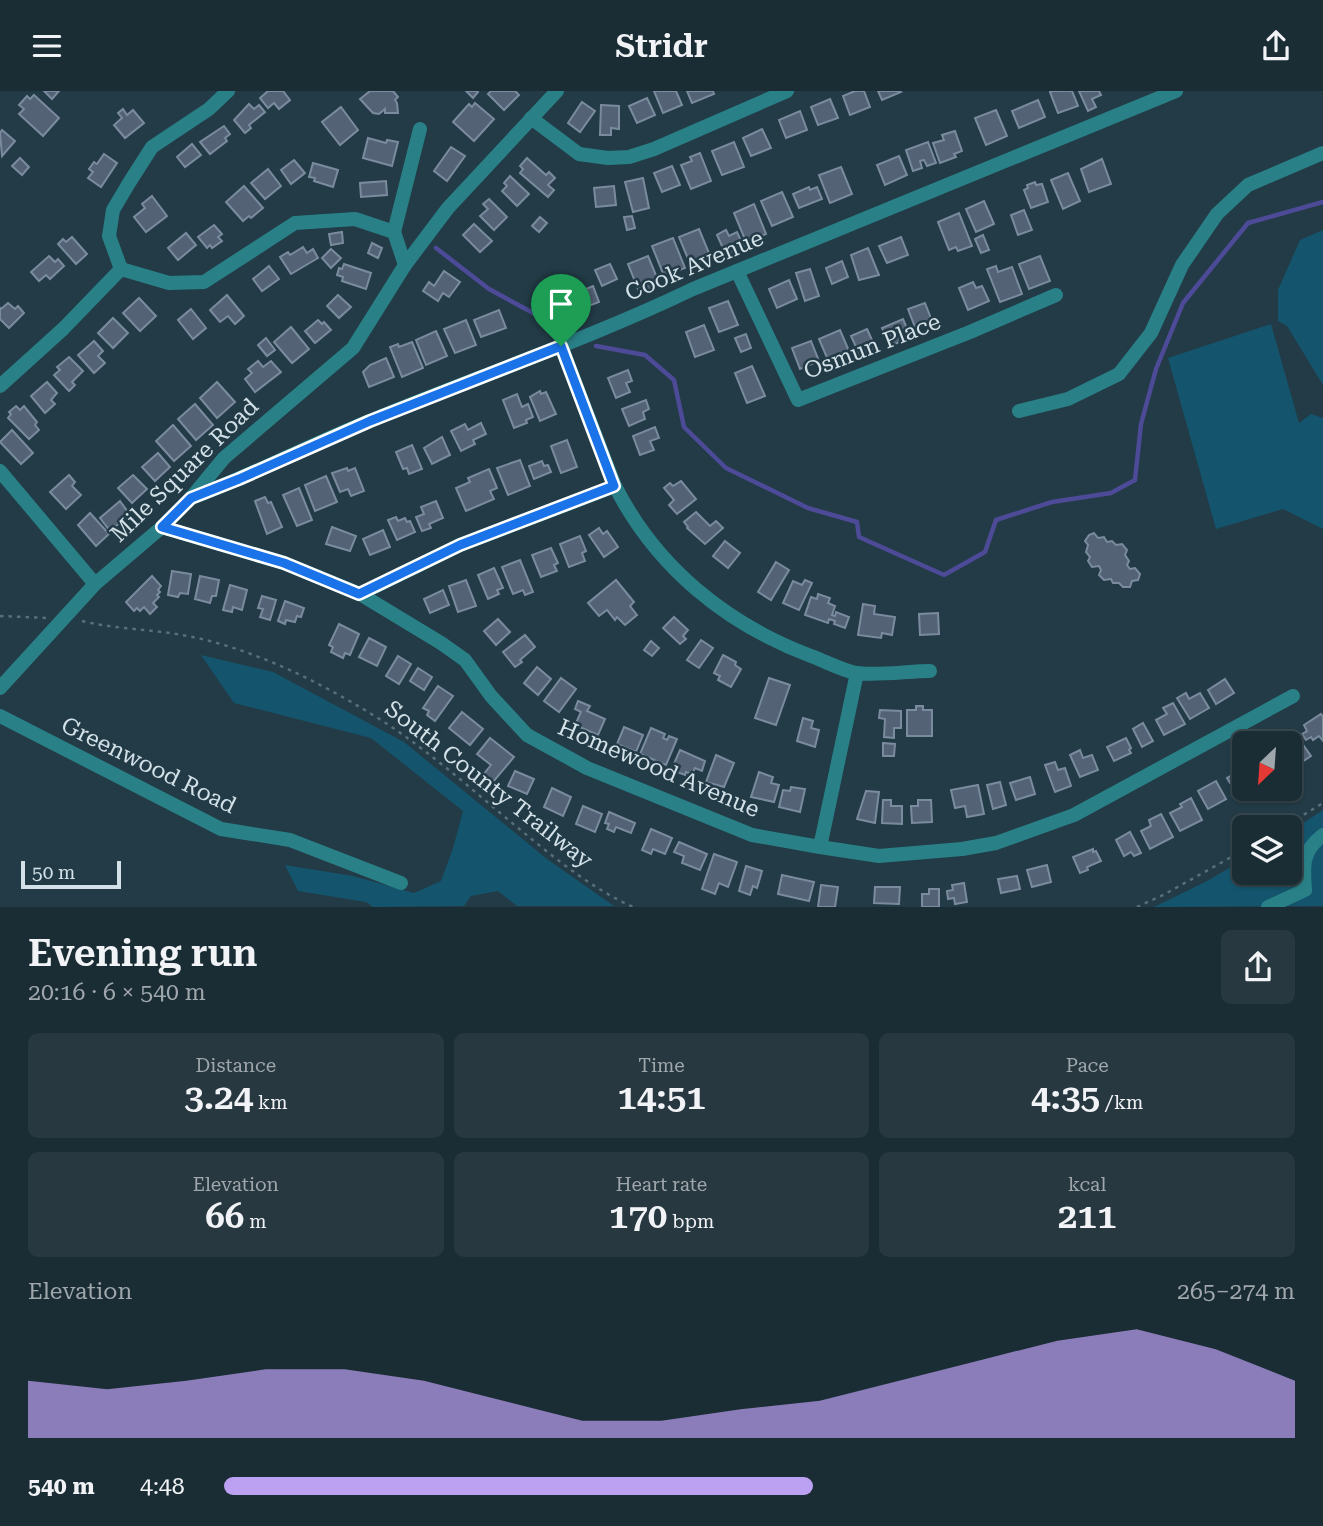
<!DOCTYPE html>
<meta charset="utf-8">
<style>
body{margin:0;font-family:"Roboto Serif",serif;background:#273840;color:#f1f3f6;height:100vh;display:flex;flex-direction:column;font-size:26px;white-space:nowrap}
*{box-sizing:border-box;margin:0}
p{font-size:23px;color:#9fa7ac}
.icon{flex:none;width:38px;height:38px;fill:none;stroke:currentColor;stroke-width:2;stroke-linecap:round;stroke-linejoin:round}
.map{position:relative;height:816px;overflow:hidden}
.sheet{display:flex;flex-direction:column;background:#1a2c34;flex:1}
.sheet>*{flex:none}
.needle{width:46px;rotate:205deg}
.fabs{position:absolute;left:1232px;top:640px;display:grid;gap:14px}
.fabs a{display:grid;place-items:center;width:70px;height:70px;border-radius:10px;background:#1a2c34;box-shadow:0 2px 5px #0004,0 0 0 2px #38484f;font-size:35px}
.scale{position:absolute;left:21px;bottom:18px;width:100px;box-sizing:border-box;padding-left:7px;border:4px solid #d3e1e8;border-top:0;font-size:19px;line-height:24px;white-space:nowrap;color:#d3e1e8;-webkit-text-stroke:5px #223b46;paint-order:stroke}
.pin{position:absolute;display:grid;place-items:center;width:60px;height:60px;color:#fff;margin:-72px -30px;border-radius:50% 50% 50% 0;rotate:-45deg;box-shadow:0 0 7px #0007}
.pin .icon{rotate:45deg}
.round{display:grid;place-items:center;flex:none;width:74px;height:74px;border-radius:10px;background:#273840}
.head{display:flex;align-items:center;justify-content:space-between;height:119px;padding:0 28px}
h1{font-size:38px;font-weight:600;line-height:52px}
.metrics{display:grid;grid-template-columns:repeat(3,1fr);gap:10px;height:119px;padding:7px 28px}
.metrics div{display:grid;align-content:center;border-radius:10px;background:#273840;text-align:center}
.metrics b{font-size:35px;font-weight:600}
.metrics small{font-size:19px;font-weight:400}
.metrics p{font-size:19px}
.chart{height:196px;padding:14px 28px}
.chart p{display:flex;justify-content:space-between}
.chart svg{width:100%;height:126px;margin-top:7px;fill:#bca0f2;opacity:.7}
ul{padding:0 28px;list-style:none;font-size:23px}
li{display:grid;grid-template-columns:112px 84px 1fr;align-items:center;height:52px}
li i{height:18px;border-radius:9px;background:#bca0f2}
header{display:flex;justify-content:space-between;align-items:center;height:91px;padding:0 28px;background:#1a2c34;font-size:32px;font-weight:600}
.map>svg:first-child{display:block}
.green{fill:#14556d}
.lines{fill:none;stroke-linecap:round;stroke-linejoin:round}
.stream{stroke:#4d4b97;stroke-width:4.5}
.building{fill:#536275;stroke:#7b8b9f;stroke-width:2}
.path{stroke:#586e78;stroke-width:2.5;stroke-dasharray:3.5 5;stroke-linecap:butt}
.minor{stroke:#298187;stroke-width:14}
.route-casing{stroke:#fff;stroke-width:14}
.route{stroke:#1a73e8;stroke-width:9}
.labels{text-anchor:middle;stroke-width:5;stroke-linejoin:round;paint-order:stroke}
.street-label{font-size:23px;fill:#d3e1e8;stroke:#223b46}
</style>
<header><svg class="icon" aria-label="menu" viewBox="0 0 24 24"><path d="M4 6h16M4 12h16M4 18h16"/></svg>Stridr<svg class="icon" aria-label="share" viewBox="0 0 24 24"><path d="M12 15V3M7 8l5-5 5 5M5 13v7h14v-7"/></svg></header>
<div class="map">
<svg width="1323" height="816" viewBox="0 0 1323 816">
<rect width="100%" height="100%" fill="#223b46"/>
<g class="green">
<path d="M1323,139V294L1287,235L1278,230V199L1300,149Z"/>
<path d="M1271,233L1299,332L1311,323L1323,327V438L1283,418L1216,438L1168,267Z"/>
<path d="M201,564L273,581L404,651L547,768L614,815H517L498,800L471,805L464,815L373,816L366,811L298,800L285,774L353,785L414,802L441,790L453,757L463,720L371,647L234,612Z"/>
<path d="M1323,719V815L1154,816L1209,789L1244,768V782H1290V741Z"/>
</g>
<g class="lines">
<g class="stream">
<path d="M436,157L489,198L557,235"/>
<path d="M596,255L645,264L674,289L684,336L726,377L808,417L857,431L859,446L944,484L985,461L996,429L1052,411L1111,402L1135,389L1141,333L1156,278L1183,212L1248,132L1323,111"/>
</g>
</g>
<g class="building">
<path d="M44,0H59L52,8Z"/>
<path d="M268,0H283L290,9L279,18L274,12L268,17L260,7Z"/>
<path d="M370,0H393L398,6L395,9L397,12L398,22H385V18L379,23L373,22L360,8Z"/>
<path d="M466,0H477L478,1L473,7Z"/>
<path d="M491,0H515L519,4L504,19L488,3Z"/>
<path d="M654,0H676L682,14L663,22Z"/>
<path d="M687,0H713L714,3L692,12Z"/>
<path d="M855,0H864L870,16L850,24L843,5Z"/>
<path d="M878,0H900L901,1L882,9Z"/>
<path d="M1053,0H1072L1078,15L1058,22L1050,1Z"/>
<path d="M1079,0H1099L1101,4L1092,8L1096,16L1088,20Z"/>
<path d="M34,4L59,27L43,45L19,23L24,18L19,14L27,5L30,8Z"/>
<path d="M647,7L655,24L637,32L629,15Z"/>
<path d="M830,8L838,27L818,34L811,16Z"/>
<path d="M1038,9L1045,26L1019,37L1012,20Z"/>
<path d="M582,11L595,20L580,41L568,32Z"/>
<path d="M475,12L494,28L474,50L453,31L469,13L472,16Z"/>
<path d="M249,13L254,18L259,14L265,21L249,34L251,37L245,42L234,29Z"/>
<path d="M601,14L619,15V38L611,37V44H600Z"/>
<path d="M341,16L358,39L340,54L322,31Z"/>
<path d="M123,18L127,24L133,19L144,32L125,47L114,34L122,27L118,22Z"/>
<path d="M996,19L1007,45L986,54L975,27Z"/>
<path d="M800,20L807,39L786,47L779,29Z"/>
<path d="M224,35L230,43L225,47L227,50L210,63L200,51Z"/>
<path d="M762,38L771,57L751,65L743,47Z"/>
<path d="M2,39L15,50L2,65L0,42Z"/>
<path d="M955,40L962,60L954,63L956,66L940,72L933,52L944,49L942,44Z"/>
<path d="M368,47L386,52L387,49L398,51L392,75L363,67Z"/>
<path d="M734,51L744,76L722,84L712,60Z"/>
<path d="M928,51L936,72L927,75L924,69L920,70L922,77L913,80L906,59Z"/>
<path d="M192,53L201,64L185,76L177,66Z"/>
<path d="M451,56L465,65L447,90L434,80Z"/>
<path d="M700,62L711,90L691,98L681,74L692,70L690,66Z"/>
<path d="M104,63L117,72L101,96L88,87L93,81L89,78L94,71L97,73Z"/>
<path d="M899,65L907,84L885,94L877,74Z"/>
<path d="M20,67L29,76L22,84L12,75Z"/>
<path d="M527,67L546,84L549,81L555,87L548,94L554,99L548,106L520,82L523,78L520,75Z"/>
<path d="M1102,68L1111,93L1089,101L1081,78Z"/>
<path d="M294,69L305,82L291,93L281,79Z"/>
<path d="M313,72L338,79L333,96L314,90L315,87L309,86Z"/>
<path d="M672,75L680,94L662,101L654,82Z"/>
<path d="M841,76L852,103L830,112L819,84Z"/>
<path d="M268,78L281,95L265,108L251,92Z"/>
<path d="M1068,82L1080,110L1063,118L1051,89Z"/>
<path d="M510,85L529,103L517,115L502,100L507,95L504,92Z"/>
<path d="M643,87L649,117L633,121L625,91Z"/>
<path d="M386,90L387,104L361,106L360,92Z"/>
<path d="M1035,91L1036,94L1042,93L1048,111L1031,117L1024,99L1028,97L1027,94Z"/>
<path d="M244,95L263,117L251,127L249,125L243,130L226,111Z"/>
<path d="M614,95L616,114L596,116L594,97Z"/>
<path d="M809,96L810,99L817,96L822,108L799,117L793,103Z"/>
<path d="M782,101L793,126L772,135L761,110Z"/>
<path d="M152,105L167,125L146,141L134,126L145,117L142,113Z"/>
<path d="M489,108L507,126L494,139L480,125L488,118L483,113Z"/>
<path d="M984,110L994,133L976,141L966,118Z"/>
<path d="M754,113L766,143L746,151L734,122Z"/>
<path d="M1024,119L1032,139L1018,144L1011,124Z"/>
<path d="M959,122L972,155L958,160L956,156L949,159L938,131Z"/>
<path d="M632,125L635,137L627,139L624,126Z"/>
<path d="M540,126L547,132L539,141L532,135Z"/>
<path d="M474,133L492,150L480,161L463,144Z"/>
<path d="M214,134L222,143L218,146L222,150L212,157L210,154L207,157L198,146Z"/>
<path d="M699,138L711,167L691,175L679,146Z"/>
<path d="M726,139L729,145L737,141L744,156L726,164L717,144Z"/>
<path d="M342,141L343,152L331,154L329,143Z"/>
<path d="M186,142L196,154L178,169L168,157Z"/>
<path d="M983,144L989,159L981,162L975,148Z"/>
<path d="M72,146L87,163L76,173L58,153L63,148L66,151Z"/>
<path d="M901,146L908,164L887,172L879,155Z"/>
<path d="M673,147L685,177L664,185L652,155Z"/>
<path d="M372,152L382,157L378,167L368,162Z"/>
<path d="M303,156L307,162L313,158L318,167L291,183L280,166L288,161L290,164Z"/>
<path d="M868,157L879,184L859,189L851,164Z"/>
<path d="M331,158L341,167L331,177L322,167Z"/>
<path d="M49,165L55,171L58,168L64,175L50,188L46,184L39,190L31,181Z"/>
<path d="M648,165L660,194L640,203L628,173Z"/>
<path d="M1040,165L1050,190L1029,198L1019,173Z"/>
<path d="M842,170L848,186L832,193L826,177Z"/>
<path d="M344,173L371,182L366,198L342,190L343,186L337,184L339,177L342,178Z"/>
<path d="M610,173L617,188L602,195L595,179Z"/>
<path d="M269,175L279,188L262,200L253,188Z"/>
<path d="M996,175L998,181L1012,176L1022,203L1000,211L987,178Z"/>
<path d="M810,178L819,205L805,210L796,182Z"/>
<path d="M444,180L460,191L449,206L443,202L438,210L423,200L429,191L434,195Z"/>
<path d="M789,189L797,208L777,217L769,198Z"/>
<path d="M973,191L976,197L982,195L989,210L968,219L959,197Z"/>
<path d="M593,195L599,211L581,218L574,203Z"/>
<path d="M227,204L244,225L235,233L228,225L220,231L210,219Z"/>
<path d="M338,204L351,216L339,227L327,215Z"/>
<path d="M566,205L572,220L552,228L546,213Z"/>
<path d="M139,207L156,225L140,240L123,222Z"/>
<path d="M728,210L738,234L719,241L709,217Z"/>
<path d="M8,212L15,218L18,215L24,222L9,237L0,228V217L1,218Z"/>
<path d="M925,212L932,230L915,236L908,218Z"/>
<path d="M191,218L206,237L193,248L178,229Z"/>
<path d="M499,219L506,237L481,246L474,229Z"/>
<path d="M113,227L128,242L113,257L98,242Z"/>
<path d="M903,228L911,247L889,255L882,237Z"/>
<path d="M318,229L322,233L324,231L331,239L315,252L305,240Z"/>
<path d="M466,229L476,254L455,262L444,238Z"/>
<path d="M704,234L714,259L695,266L686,241Z"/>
<path d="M291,236L309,258L292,272L274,251Z"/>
<path d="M867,238L877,260L861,267L851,245Z"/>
<path d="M840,239L852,267L831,276L819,248Z"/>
<path d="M436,240L447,265L426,274L416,249Z"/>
<path d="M746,243L751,257L741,261L735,247Z"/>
<path d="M266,247L275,259L267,265L258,254Z"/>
<path d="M94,250L103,260L98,265L105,272L94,282L78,264Z"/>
<path d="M811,250L819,270L800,278L792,257Z"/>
<path d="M412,251L423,277L402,286L390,256L398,253L399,256Z"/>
<path d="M69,266L83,280L72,291L75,294L69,300L54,284L60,279L57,276Z"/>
<path d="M386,267L394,286L369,296L363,281L370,274Z"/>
<path d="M258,270L263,276L271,270L281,281L255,301L245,288L252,282L248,278Z"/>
<path d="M752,275L765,305L747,312L735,282Z"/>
<path d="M628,279L632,290L626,292L630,301L616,307L608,287Z"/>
<path d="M47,291L57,302L51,309L55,313L45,322L31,305Z"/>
<path d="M217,291L235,311L217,327L200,307Z"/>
<path d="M540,300L541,303L546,301L556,323L540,330L530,306Z"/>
<path d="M517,303L522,316L528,313L533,326L526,329L527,332L514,337L503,309Z"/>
<path d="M646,309L649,318L643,321L645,328L629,335L622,318Z"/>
<path d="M195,313L213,334L196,349L178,328Z"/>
<path d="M16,315L20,319L24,315L37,331L35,334L39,339L29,348L8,327L11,323L9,321Z"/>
<path d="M481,332L486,343L473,349L475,353L461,360L451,340L465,333L468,339Z"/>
<path d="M173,334L191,355L174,370L156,350Z"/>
<path d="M655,336L659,347L650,350L654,359L640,364L633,345Z"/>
<path d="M12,339L33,362L21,373L0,351Z"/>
<path d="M442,346L450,364L432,373L424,357Z"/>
<path d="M567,349L577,376L561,382L551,355Z"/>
<path d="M412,354L422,378L409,383L407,377L403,378L396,361Z"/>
<path d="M158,362L170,376L155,390L142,376Z"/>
<path d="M520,369L530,395L508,404L497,377Z"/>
<path d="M542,370L544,375L548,374L551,381L534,388L529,375Z"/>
<path d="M347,377L348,380L355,377L364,400L351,405L348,398L340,401L332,382Z"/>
<path d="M489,378L497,397L490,400L494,408L466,420L456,397L470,391L468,387Z"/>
<path d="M69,384L75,391L72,395L81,404L66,418L50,401Z"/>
<path d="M133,384L147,398L132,412L118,397Z"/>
<path d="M326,385L337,411L315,420L305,394Z"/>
<path d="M681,390L696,408L677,423L669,414L674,409L664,397L670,392L673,395Z"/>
<path d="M299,397L312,429L297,435L283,404Z"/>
<path d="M265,406L268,412L271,411L282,436L267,443L255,410Z"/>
<path d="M120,410L128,421L124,425L126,427L110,440L100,427Z"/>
<path d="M436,410L443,427L429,433L431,437L422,440L416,426L424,423L421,416Z"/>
<path d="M696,421L710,435L716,430L723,437L705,453L687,437L688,436L684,431Z"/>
<path d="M90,422L109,443L96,455L78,434Z"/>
<path d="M396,426L398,430L405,427L407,431L410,430L415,441L397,449L388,429Z"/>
<path d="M332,436L356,445L350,460L326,453Z"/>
<path d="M599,437L603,443L607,440L618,456L604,466L589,444Z"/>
<path d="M383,439L390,456L370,464L363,448Z"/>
<path d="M1094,442L1098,447L1104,446L1107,451L1112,450L1116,454L1122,453L1127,459L1125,464L1129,470L1127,474L1130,478L1135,477L1140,483L1138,489L1132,490L1130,496H1123L1119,492H1113L1111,488L1104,489L1099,484L1101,479L1099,475L1092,476L1088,470L1090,466L1086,461L1088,454L1085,450L1089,444Z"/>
<path d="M580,445L586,460L582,462L585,470L569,476L560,453Z"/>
<path d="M725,450L740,462L728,477L713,465Z"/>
<path d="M551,457L558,472L554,474L557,480L541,486L532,464Z"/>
<path d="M520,469L533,501L525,504L523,499L513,503L502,476Z"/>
<path d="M776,471L789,479L771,509L758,501Z"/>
<path d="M494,477L503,497L497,499L499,503L488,508L478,484Z"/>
<path d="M172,480L191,483L188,503L180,502L178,506L168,504Z"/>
<path d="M152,485L161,495L158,499L160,501L157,504L159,506L153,512L157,516L150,523L144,516L140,520L137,517L134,520L126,511Z"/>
<path d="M200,485L219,489L216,505H212L210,512L195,508Z"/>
<path d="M466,489L476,515L458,521L449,495Z"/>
<path d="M616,489L634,511L630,515L637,524L625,534L617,526L615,529L607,519L599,525L588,512Z"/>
<path d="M805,489L812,492L799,519L783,512L793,490L802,494Z"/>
<path d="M230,494L247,499L242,519L233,516L232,521L223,519Z"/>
<path d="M443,499L449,514L430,522L424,508Z"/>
<path d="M818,503L830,507L828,512L835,515L832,524L835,525L836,521L849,526L845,537L834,533L835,530L829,528L828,532L805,524L811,506L817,508Z"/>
<path d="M262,505L276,509L270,529L260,526L263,518L258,517Z"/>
<path d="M285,510L304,517L301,526L297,525L295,531L286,529L285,533L278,530Z"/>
<path d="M863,513L875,515L874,523L895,526L892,544L882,542L881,547L858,544Z"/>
<path d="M938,522L939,543L920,544L919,523Z"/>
<path d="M674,526L688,539L683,545L686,548L680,553L663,537Z"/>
<path d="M498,528L510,541L496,554L484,540Z"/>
<path d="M339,533L359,543L350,564L345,562L343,567L331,561L333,556L329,554Z"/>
<path d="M525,544L535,556L520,569L522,571L515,576L503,561Z"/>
<path d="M369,547L386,556L377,575L359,566Z"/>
<path d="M701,549L713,557L699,577L687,569Z"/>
<path d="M651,550L659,557L652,565L644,559Z"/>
<path d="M723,564L736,571L735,574L741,578L731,596L718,589L720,585L714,582Z"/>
<path d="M398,565L411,573L399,593L386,585Z"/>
<path d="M537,576L551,588L538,604L524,592Z"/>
<path d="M418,577L432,586L424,599L410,590Z"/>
<path d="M561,587L576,598L559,621L544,610Z"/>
<path d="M769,587L790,594L776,634L755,627Z"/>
<path d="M1225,588L1234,602L1216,613L1208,599Z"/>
<path d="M438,595L453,605L435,630L427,624L429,620L423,617Z"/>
<path d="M1186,602L1189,608L1200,602L1209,617L1190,628L1177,607Z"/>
<path d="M578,610L590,615L587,620L605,628L598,644L575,634L581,621L575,618Z"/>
<path d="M1173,612L1185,633L1164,644L1156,629L1167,623L1163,617Z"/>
<path d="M916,615H923V619H932V645H907V619H916Z"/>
<path d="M880,619L901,620V637H894V647L884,646L885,628L879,627Z"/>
<path d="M462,621L483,638L470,654L449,637Z"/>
<path d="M1321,623L1323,626V650L1319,645L1313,649L1311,646L1306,649L1302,643L1307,640L1304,634Z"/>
<path d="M803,627L813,630L811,637L819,639L815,656L797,650Z"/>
<path d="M1143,632L1153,650L1142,656L1133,638Z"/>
<path d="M624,636L643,644L636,661L617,653Z"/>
<path d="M651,637L665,643L663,647L667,649L669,645L677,648L666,674L640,663Z"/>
<path d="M1294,641L1311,665L1299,673L1294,665L1290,668V653L1277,652Z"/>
<path d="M490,647L514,666L493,691L483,684L491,674L477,663Z"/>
<path d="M1126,647L1131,657L1129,659L1131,662L1114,670L1107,656Z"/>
<path d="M883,652L895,653L894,665H883Z"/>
<path d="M680,659L705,670L702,680L695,677L692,683L686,681L685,684L677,681L678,677L673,675Z"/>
<path d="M1080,659L1083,667L1092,664L1098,679L1080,686L1070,664Z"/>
<path d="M716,664L734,672L724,696L706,691Z"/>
<path d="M1055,671L1058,679L1065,677L1071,695L1055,701L1045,674Z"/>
<path d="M1242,678L1244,682V698L1237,703L1227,687Z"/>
<path d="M515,680L534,688L527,703L508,695Z"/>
<path d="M759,681L773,686L771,692L779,694L774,711L751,706Z"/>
<path d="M1030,686L1035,703L1016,709L1010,692Z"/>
<path d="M1216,690L1226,708L1208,718L1198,700Z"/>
<path d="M1000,691L1006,714L993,718L987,694Z"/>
<path d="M978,694L984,723L967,726L965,715L955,717L951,699Z"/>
<path d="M791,696L805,698L800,721L779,716L783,699L790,700Z"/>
<path d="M552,697L571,706L563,725L544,716Z"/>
<path d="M866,700L879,701L875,732L857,728Z"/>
<path d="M1191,707L1202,729L1180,740L1170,722L1182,716L1180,713Z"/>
<path d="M883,709H891V715H902V733L882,732Z"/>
<path d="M918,709H931L932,731L912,732L911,715H918Z"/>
<path d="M583,715L602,723L595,741L576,733Z"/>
<path d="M609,721L635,732L631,742L616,736L614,741L607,738L609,733L605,732Z"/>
<path d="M1161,723L1173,746L1150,758L1141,740L1151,735L1149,729Z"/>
<path d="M651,738L672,747L665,763L653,758L651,763L642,759Z"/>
<path d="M1130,741L1141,762L1134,765L1131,761L1124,765L1116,749Z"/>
<path d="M679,751L707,763L700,779L682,772L684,765L674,761Z"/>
<path d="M1093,758V761L1096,760L1101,770L1087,776L1088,779L1080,782L1073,766Z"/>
<path d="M714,763L737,771L728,796L719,792L715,803L702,798Z"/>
<path d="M1047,774L1051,791L1032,796L1027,779Z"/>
<path d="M746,775L762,780L757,797L753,795L750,804L739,800Z"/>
<path d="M782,784L814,791L809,810L778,803Z"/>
<path d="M1017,785L1020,798L1001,802L998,788Z"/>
<path d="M964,792L967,811L955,813L954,807L948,808L947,800L953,799L952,794Z"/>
<path d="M821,794L838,796L835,816H818Z"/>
<path d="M875,796H900L899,813L874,812Z"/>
<path d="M929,798H939V816H922V803H929Z"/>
</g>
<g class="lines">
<g class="path">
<path d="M0,525L47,527"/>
<path d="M82,530C114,538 149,538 182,544C245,555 308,585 363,618C420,651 472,699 523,741C557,769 593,798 633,816"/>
<path d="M1282,737L1323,712"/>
<path d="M1137,816L1165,803L1244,759"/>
</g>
<g class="minor">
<path d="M531,27L579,63L608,67L629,66L654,58L787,0"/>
<path d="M405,174L394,141L420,38"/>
<path d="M121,178L169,192L204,191L295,132L355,128L394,141"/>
<path d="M121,178L109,145L113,119L129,92L152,56L209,18L228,0"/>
<path d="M737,180L798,309L970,241L1056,204"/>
<path d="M561,255L615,395C656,476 726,533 811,565C825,570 841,579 856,582C875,585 910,580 930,580"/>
<path d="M0,295L63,238L121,178"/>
<path d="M1019,320L1068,308L1119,283L1151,242L1182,174L1217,123L1248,94L1323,62"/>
<path d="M0,380L95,493"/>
<path d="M191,407C253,384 311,353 372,329C479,285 589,248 693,198L1176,0"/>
<path d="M162,436L284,472L360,503L441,552L465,569L491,605L527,644L587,677L752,744L820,756L879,765L962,758L996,752L1074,724L1293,605"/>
<path d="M360,503L460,454L615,395"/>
<path d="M0,597L95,493L162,436L191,407L224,367L353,257L405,174L448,117L557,0"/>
<path d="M0,625L221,738L290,749L401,792"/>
<path d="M820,756L857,582"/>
<path d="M1268,816L1305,799C1303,774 1302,760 1323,744"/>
</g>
</g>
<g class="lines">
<g class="route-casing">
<path id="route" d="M561,255L614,395L460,454L359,503L284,472L162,436L191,407L239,388L370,330Z"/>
</g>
<use href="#route" class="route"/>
</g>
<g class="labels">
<g class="street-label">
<text transform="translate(694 174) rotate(-23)" y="8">Cook Avenue</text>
<text transform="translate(872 255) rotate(-21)" y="8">Osmun Place</text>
<text transform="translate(184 379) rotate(-44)" y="8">Mile Square Road</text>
<text transform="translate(149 674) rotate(26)" y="8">Greenwood Road</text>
<text transform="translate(659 677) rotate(23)" y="8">Homewood Avenue</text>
<text transform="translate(489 693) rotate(38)" y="8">South County Trailway</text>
</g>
</g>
</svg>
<div class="fabs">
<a><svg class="needle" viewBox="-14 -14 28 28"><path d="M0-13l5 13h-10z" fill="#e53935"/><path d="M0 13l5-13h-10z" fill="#9fa7ac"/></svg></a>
<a><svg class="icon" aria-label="layers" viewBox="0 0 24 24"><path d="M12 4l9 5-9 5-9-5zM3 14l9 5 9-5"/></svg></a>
</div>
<div class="scale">50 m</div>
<div class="pin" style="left:561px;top:255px;background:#1e9e55"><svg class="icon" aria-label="arrive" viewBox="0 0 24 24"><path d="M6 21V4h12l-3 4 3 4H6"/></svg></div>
</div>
<section class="sheet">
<div class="head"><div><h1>Evening run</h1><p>20:16 · 6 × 540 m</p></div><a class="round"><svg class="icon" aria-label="share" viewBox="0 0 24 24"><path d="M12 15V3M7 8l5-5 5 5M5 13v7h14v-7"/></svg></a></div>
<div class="metrics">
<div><p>Distance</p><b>3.24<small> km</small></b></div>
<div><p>Time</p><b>14:51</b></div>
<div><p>Pace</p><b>4:35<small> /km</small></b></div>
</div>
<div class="metrics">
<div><p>Elevation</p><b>66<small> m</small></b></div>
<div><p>Heart rate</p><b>170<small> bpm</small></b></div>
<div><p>kcal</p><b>211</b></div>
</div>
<div class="chart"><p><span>Elevation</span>265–274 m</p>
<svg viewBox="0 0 160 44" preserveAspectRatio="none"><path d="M0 44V24L10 27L20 24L30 20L40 20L50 24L60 31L70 38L80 38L90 34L100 31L110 24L120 17L130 10L140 6L150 13L160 24V44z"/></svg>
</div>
<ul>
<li><b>540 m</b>4:48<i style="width:55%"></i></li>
</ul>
</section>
